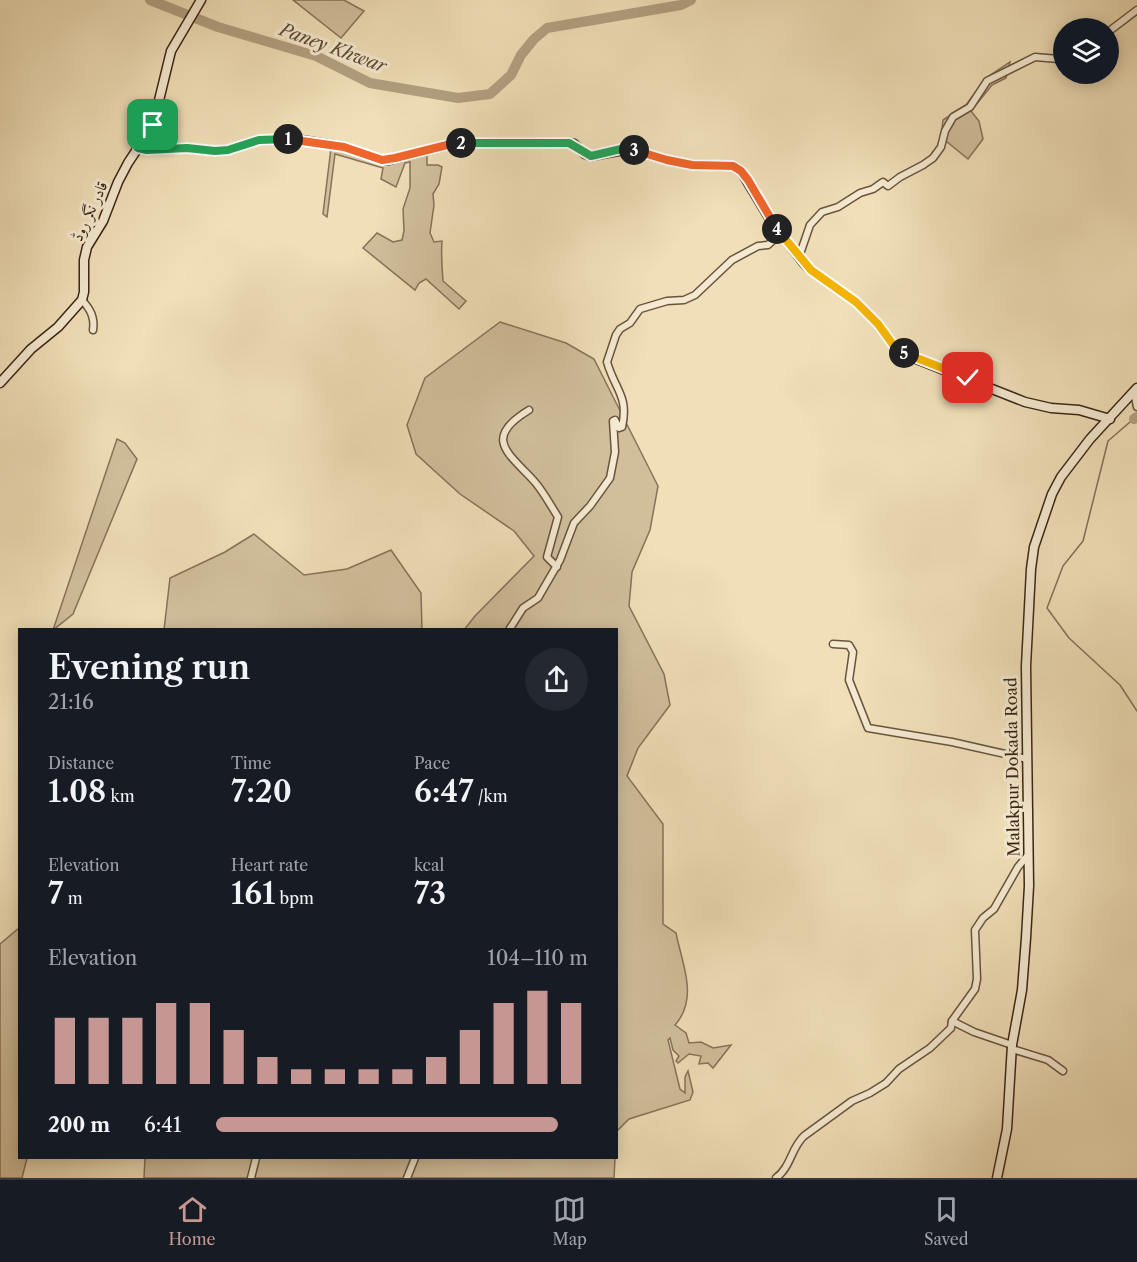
<!DOCTYPE html>
<meta charset="utf-8">
<style>
body{margin:0;font-family:"Libre Caslon Text",Amiri,serif;background:#242831;color:#f1f3f6;height:100vh;display:flex;flex-direction:column;font-size:22px;white-space:nowrap}
*{box-sizing:border-box;margin:0}
p{font-size:20px;color:#9ea1a6}
.icon{flex:none;width:33px;height:33px;fill:none;stroke:currentColor;stroke-width:2;stroke-linecap:round;stroke-linejoin:round}
.map{position:relative;flex:1;overflow:hidden}
.side{position:absolute;left:18px;top:628px;width:600px;height:531px;display:flex;flex-direction:column;background:#171b24;border-radius:0px;box-shadow:0 3px 15px #0003}
.side>*{flex:none}
.fabs{position:absolute;left:1053px;top:18px;display:grid;gap:12px}
.fabs a{display:grid;place-items:center;width:66px;height:66px;border-radius:50%;background:#171b24;box-shadow:0 3px 15px #0003;font-size:30px}
.pin{position:absolute;display:grid;place-items:center;width:51px;height:51px;color:#fff;margin:-26px;border-radius:12px;box-shadow:0 3px 9px #0006}
.km{position:absolute;width:30px;height:30px;margin:-15px;border-radius:50%;background:#222;color:#fff;font-size:16px;line-height:30px;text-align:center}
.round{display:grid;place-items:center;flex:none;width:63px;height:63px;border-radius:32px;background:#242831}
.overview{display:flex;align-items:center;justify-content:space-between;height:102px;padding:0 30px}
h1{font-size:33px;font-weight:600;line-height:45px}
.stats{display:grid;grid-template-columns:repeat(3,1fr);gap:9px;height:102px;padding:6px 30px}
.stats div{display:grid;align-content:center}
.stats b{font-size:30px;font-weight:600}
.stats small{font-size:16px;font-weight:400}
.stats p{font-size:16px}
.chart{height:168px;padding:12px 30px}
.chart p{display:flex;justify-content:space-between}
.chart svg{width:100%;height:108px;margin-top:6px;stroke:#c59692;stroke-width:6}
ul{padding:0 30px;list-style:none;font-size:20px}
li{display:grid;grid-template-columns:96px 72px 1fr;align-items:center;height:45px}
li i{height:15px;border-radius:8px;background:#c59692}
.tab-bar{display:flex;justify-content:space-around;align-items:center;height:84px;border-top:2px solid #363941;background:#171b24;font-size:16px;color:#9ea1a6}
.tab-bar a{display:grid;justify-items:center;gap:3px}
.tab-bar .current{color:#c59692}
.map>svg:first-child{display:block}
.green{fill:#d1bf9c;stroke:#867259;stroke-width:1.5}
.lines{fill:none;stroke-linecap:round;stroke-linejoin:round}
.stream{stroke:#826f56;stroke-width:1.5}
.river{stroke:#b2a081;stroke-width:10}
.street-casing{stroke:#68543e;stroke-width:9}
.secondary-casing{stroke:#3b2516;stroke-width:11}
.street{stroke:#f5ead1;stroke-width:6}
.secondary{stroke:#f5ead1;stroke-width:8}
.split-1-casing{stroke:#fff;stroke-width:12}
.split-2-casing{stroke:#fff;stroke-width:12}
.split-3-casing{stroke:#fff;stroke-width:12}
.split-4-casing{stroke:#fff;stroke-width:12}
.split-5-casing{stroke:#fff;stroke-width:12}
.split-6-casing{stroke:#fff;stroke-width:12}
.split-1{stroke:#22a559;stroke-width:8}
.split-2{stroke:#f0652b;stroke-width:8}
.split-3{stroke:#22a559;stroke-width:8}
.split-4{stroke:#f0652b;stroke-width:8}
.split-5{stroke:#f5b400;stroke-width:8}
.split-6{stroke:#f5b400;stroke-width:8}
.labels{text-anchor:middle;stroke-width:6;stroke-linejoin:round;paint-order:stroke}
.street-label{font-size:16px;fill:#3b2516;stroke:#f5ead1}
.water-label{font-size:18px;font-style:italic;fill:#5f4a36;stroke:#f5ead1}
</style>
<div class="map">
<svg width="1137" height="1178" viewBox="0 0 1137 1178">
<rect width="100%" height="100%" fill="#f0dfb8"/>
<filter id="stains"><feTurbulence type="fractalNoise" baseFrequency=".00333" numOctaves="4"/><feColorMatrix values="0 0 0 0 .2 0 0 0 0 .09 0 0 0 0 .02 0 0 0 .5 -.17"/></filter>
<radialGradient id="worn" r=".72"><stop offset=".6" stop-color="#630" stop-opacity="0"/><stop offset="1" stop-color="#630" stop-opacity=".3"/></radialGradient>
<g class="green">
<path d="M293,0H344L364,11L341,38Z"/>
<path d="M1010,62L1006,78L992,85L971,111L979,121L983,139L968,159L941,137L943,120L966,105L986,78Z"/>
<path d="M331,148L383,162L427,152V165H438L442,167L439,184L433,194L434,205L430,233L434,242L442,241C441,253 442,268 443,281L466,301L459,309L426,279L419,283L415,290L363,248L377,233L393,242L402,240L404,231L403,209L410,188V162L405,163L396,187L381,179L383,168L335,154L327,217L323,214Z"/>
<path d="M500,322L566,343L594,359L658,486L650,530L632,572L629,606L664,674L670,705L638,748L627,776L663,824V924L676,933C682,964 699,998 675,1025L686,1033L689,1043L701,1042L713,1048L731,1045L713,1068L708,1063L699,1064L701,1056L689,1054L678,1063L676,1061L679,1056L673,1050L670,1038L668,1040L680,1089L685,1093V1077L688,1071L693,1092L690,1100L629,1119L617,1131L616,630H464L475,616L534,556L514,531L460,494L416,454L407,425L425,378Z"/>
<path d="M117,439L125,443L137,459L73,614L53,630Z"/>
<path d="M254,534L304,575L347,569L391,550L421,593L422,630H164L170,578L225,552Z"/>
<path d="M19,928L20,1158H27L22,1178H0V944Z"/>
<path d="M145,1158H615L614,1178H144Z"/>
</g>
<g class="lines">
<path class="stream" d="M1137,416L1108,441L1083,541L1063,566L1047,608L1069,638L1120,685L1137,711"/>
<g class="river">
<path d="M150,0L218,27L316,56L370,83L458,98L490,94L511,75L521,55L534,39L547,28L681,5L691,0"/>
<path d="M1134,419L1137,417"/>
</g>
<g class="street-casing">
<g id="street">
<path d="M1108,32L1137,10"/>
<path d="M799,257L810,225L822,212L838,207L860,193L873,189L883,182L888,186L900,177L923,165L933,158L941,147L945,131L953,117L970,107L987,81L1035,57L1059,59L1064,57"/>
<path d="M82,300C90,309 95,317 93,330"/>
<path d="M1134,392L1137,407"/>
<path d="M529,410C483,438 507,452 534,481C543,491 551,506 558,517L547,557L557,567"/>
<path d="M509,630L523,608L538,598L560,560L574,523L590,506L610,478L615,452L613,421L615,420L619,428L622,427C629,396 615,390 607,362L616,335L620,329L630,323L640,309L667,301L684,300L695,295L732,260L758,246L768,245L781,233"/>
<path d="M833,644L849,645L853,652L849,680L868,728L952,742L1027,759"/>
<path d="M952,1021L974,1032L1012,1045"/>
<path d="M1012,1049L1048,1060L1063,1071"/>
<path d="M251,1178L256,1158"/>
<path d="M407,1178L415,1158"/>
<path d="M776,1178C791,1167 791,1148 804,1136L852,1101L870,1093L886,1083L899,1069L930,1048L951,1028L952,1021L975,989L977,979L975,930L983,918L994,909L1018,867L1028,855"/>
</g>
</g>
<g class="secondary-casing">
<g id="secondary">
<path d="M139,148L147,150L187,148L215,151L228,150L259,140L294,139L344,147L382,160H389L455,143H569L574,144L585,154L591,156L629,149L667,160L692,165L733,166L741,171L770,219L803,262L811,270L856,302L878,324L894,346L906,355L1025,402L1051,408L1079,410L1110,419"/>
<path d="M0,383L31,349L58,327L82,300L84,292V260L87,247L103,221L118,182L128,163L153,125L171,51L201,0"/>
<path d="M997,1178L1007,1129L1012,1045L1022,990L1026,938L1029,886L1026,666L1031,569L1034,547L1052,494L1061,477L1090,439L1137,388"/>
</g>
</g>
<use href="#street" class="street"/>
<use href="#secondary" class="secondary"/>
</g>
<g class="lines">
<g class="split-1-casing">
<path id="split-1" d="M153,125L138,148L147,150L187,148L215,151L228,150L259,140L288,139"/>
</g>
<g class="split-2-casing">
<path id="split-2" d="M288,139L344,147L382,160L395,158L455,143H461"/>
</g>
<g class="split-3-casing">
<path id="split-3" d="M461,143H569L591,156L621,149L634,150"/>
</g>
<g class="split-4-casing">
<path id="split-4" d="M634,150L667,160L692,165L733,166L741,171L748,180L777,229"/>
</g>
<g class="split-5-casing">
<path id="split-5" d="M777,229L811,270L856,302L878,324L894,346L904,353"/>
</g>
<g class="split-6-casing">
<path id="split-6" d="M904,353L968,378"/>
</g>
<use href="#split-1" class="split-1"/>
<use href="#split-2" class="split-2"/>
<use href="#split-3" class="split-3"/>
<use href="#split-4" class="split-4"/>
<use href="#split-5" class="split-5"/>
<use href="#split-6" class="split-6"/>
</g>
<g class="labels">
<g class="street-label">
<text transform="translate(89 211) rotate(-65)" y="6">قادر نگر روڈ</text>
<text transform="translate(1012 767) rotate(-91)" y="6">Malakpur Dokada Road</text>
</g>
<g class="water-label">
<text transform="translate(333 48) rotate(20)" y="6">Paney Khwar</text>
</g>
</g>
<rect width="100%" height="100%" filter="url(#stains)"/>
<rect width="100%" height="100%" fill="url(#worn)"/>
</svg>
<div class="fabs">
<a><svg class="icon" aria-label="layers" viewBox="0 0 24 24"><path d="M12 4l9 5-9 5-9-5zM3 14l9 5 9-5"/></svg></a>
</div>
<div class="pin" style="left:153px;top:125px;background:#1e9e55"><svg class="icon" aria-label="arrive" viewBox="0 0 24 24"><path d="M6 21V4h12l-3 4 3 4H6"/></svg></div>
<div class="pin" style="left:968px;top:378px;background:#d93025"><svg class="icon" aria-label="check" viewBox="0 0 24 24"><path d="M5 12l5 5 9-10"/></svg></div>
<b class="km" style="left:288px;top:139px">1</b>
<b class="km" style="left:461px;top:143px">2</b>
<b class="km" style="left:634px;top:150px">3</b>
<b class="km" style="left:777px;top:229px">4</b>
<b class="km" style="left:904px;top:353px">5</b>
<section class="side">
<div class="overview"><div><h1>Evening run</h1><p>21:16</p></div><a class="round"><svg class="icon" aria-label="share" viewBox="0 0 24 24"><path d="M12 15V3M7 8l5-5 5 5M5 13v7h14v-7"/></svg></a></div>
<div class="stats">
<div><p>Distance</p><b>1.08<small> km</small></b></div>
<div><p>Time</p><b>7:20</b></div>
<div><p>Pace</p><b>6:47<small> /km</small></b></div>
</div>
<div class="stats">
<div><p>Elevation</p><b>7<small> m</small></b></div>
<div><p>Heart rate</p><b>161<small> bpm</small></b></div>
<div><p>kcal</p><b>73</b></div>
</div>
<div class="chart"><p><span>Elevation</span>104–110 m</p>
<svg viewBox="0 0 160 44" preserveAspectRatio="none"><path d="M5 44V17M15 44V17M25 44V17M35 44V11M45 44V11M55 44V22M65 44V33M75 44V38M85 44V38M95 44V38M105 44V38M115 44V33M125 44V22M135 44V11M145 44V6M155 44V11"/></svg>
</div>
<ul>
<li><b>200 m</b>6:41<i style="width:92%"></i></li>
</ul>
</section>
</div>
<nav class="tab-bar">
<a class="current"><svg class="icon" aria-label="home" viewBox="0 0 24 24"><path d="M3 11l9-7 9 7M6 9v11h12V9"/></svg>Home</a>
<a><svg class="icon" aria-label="map" viewBox="0 0 24 24"><path d="M3 6l6-2 6 2 6-2v14l-6 2-6-2-6 2zM9 4v14M15 6v14"/></svg>Map</a>
<a><svg class="icon" aria-label="saved" viewBox="0 0 24 24"><path d="M7 4h10v16l-5-4-5 4z"/></svg>Saved</a>
</nav>
